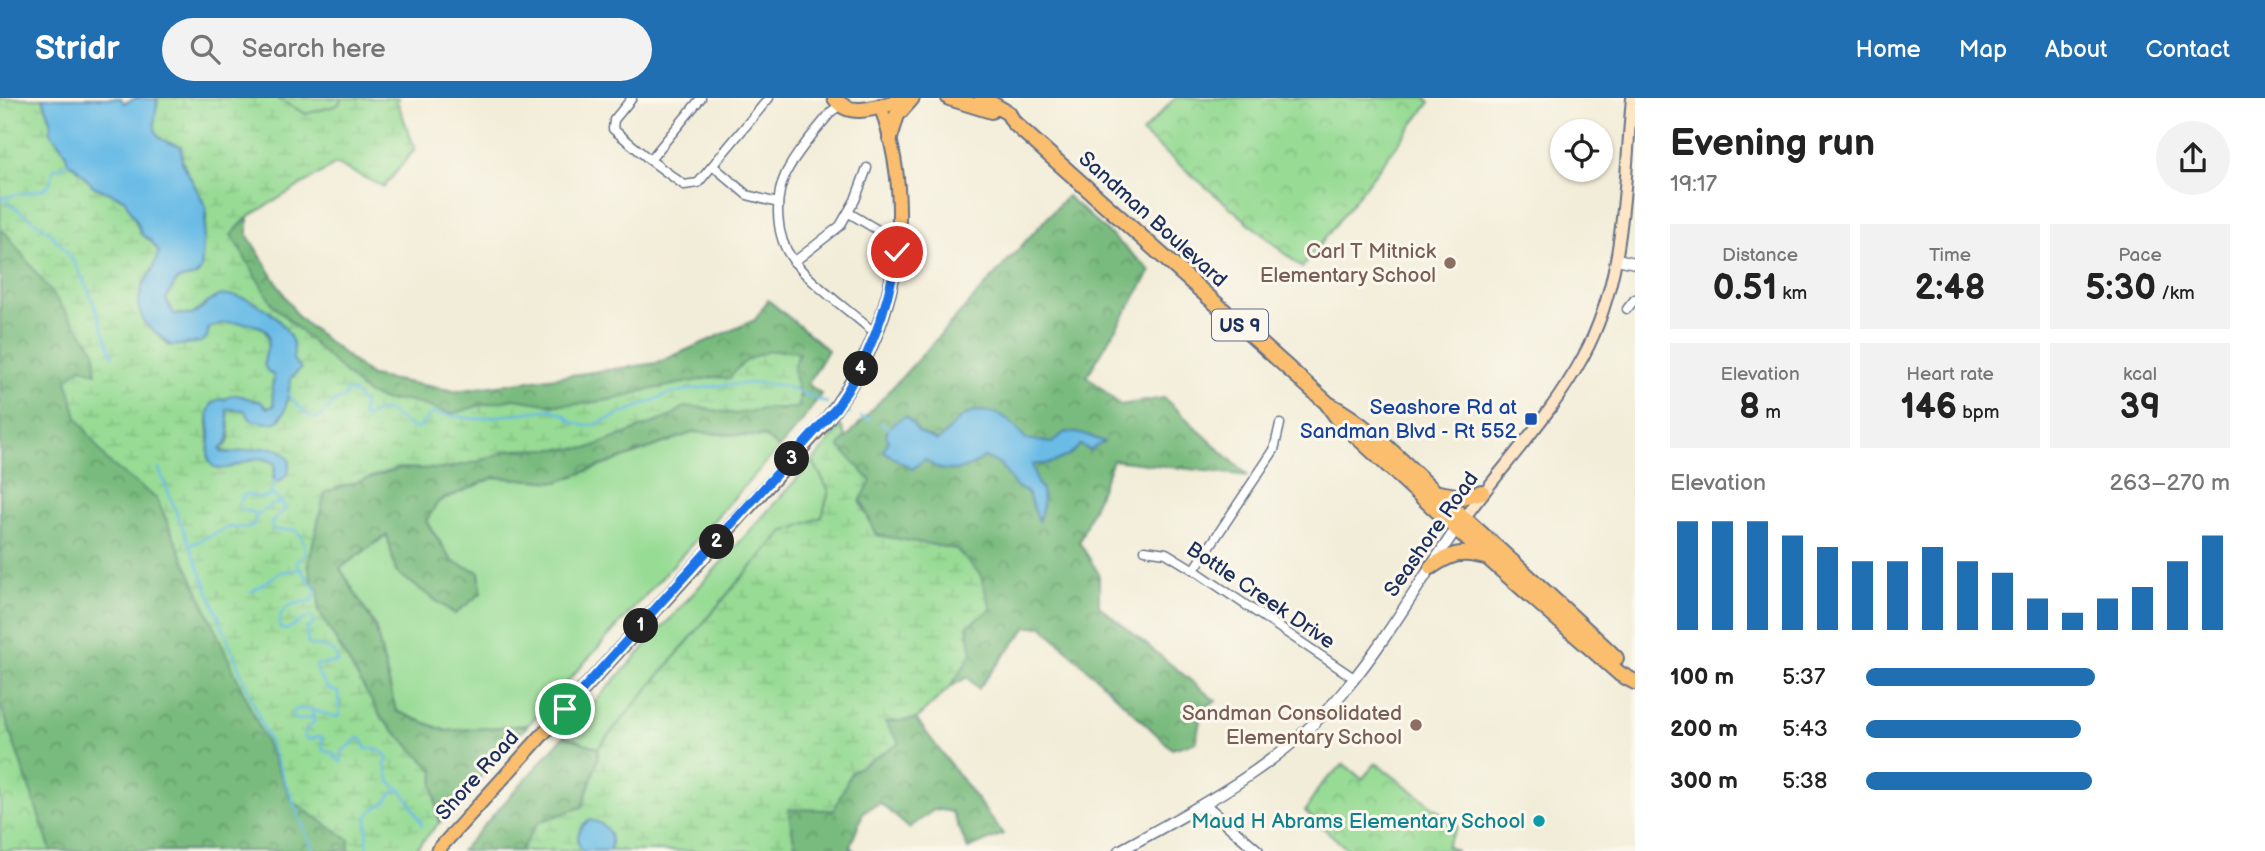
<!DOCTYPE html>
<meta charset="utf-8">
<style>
body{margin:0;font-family:"Balsamiq Sans",sans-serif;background:#f2f2f2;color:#222;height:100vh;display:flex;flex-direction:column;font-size:26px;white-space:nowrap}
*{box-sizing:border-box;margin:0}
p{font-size:23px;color:#767676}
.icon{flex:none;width:38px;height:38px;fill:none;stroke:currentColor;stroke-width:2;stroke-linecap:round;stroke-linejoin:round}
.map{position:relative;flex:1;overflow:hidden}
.details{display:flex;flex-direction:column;background:#fff;width:630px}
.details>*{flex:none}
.buttons{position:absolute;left:1550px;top:21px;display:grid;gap:14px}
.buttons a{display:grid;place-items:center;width:63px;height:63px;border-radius:50%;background:#fff;box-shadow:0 2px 5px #0004;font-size:35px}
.pin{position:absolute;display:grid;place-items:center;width:60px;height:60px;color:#fff;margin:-30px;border:4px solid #fff;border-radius:50%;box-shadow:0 2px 7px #0007}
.km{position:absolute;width:35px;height:35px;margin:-18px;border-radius:50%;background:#222;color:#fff;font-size:19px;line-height:35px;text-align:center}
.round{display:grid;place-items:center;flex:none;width:74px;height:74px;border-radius:37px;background:#f2f2f2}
.summary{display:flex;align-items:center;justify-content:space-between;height:119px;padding:0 35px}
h1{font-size:38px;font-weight:700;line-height:52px}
.metrics{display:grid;grid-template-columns:repeat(3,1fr);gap:10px;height:119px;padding:7px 35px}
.metrics div{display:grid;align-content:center;border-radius:0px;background:#f2f2f2;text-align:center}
.metrics b{font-size:35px;font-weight:700}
.metrics small{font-size:19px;font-weight:400}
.metrics p{font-size:19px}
.chart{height:196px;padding:14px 35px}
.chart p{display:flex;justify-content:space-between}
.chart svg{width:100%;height:126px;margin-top:7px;stroke:#1f6fb2;stroke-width:6}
ul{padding:0 35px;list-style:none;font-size:23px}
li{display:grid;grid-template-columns:112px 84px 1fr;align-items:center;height:52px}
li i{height:18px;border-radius:9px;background:#1f6fb2}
header{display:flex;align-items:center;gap:42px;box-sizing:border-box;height:98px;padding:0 35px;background:#1f6fb2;color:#fff}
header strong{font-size:33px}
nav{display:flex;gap:38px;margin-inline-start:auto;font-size:24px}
.search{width:490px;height:63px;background:#f2f2f2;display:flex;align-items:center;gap:18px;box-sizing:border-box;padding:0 24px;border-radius:38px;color:#767676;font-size:26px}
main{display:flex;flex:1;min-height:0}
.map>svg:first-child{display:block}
.grass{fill:#97db94;stroke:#598579;stroke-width:2}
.forest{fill:url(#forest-crowns);stroke:#4a756e;stroke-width:2}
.wetland{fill:url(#wetland-marsh);stroke:#598579;stroke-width:2}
.park{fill:url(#park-crowns);stroke:#598579;stroke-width:2}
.water{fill:#6bbce6;stroke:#4376a2;stroke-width:2}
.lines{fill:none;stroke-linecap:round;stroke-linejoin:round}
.stream{stroke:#6bbce6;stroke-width:2.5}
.minor-casing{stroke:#667289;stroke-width:11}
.tertiary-casing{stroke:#667289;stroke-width:13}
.secondary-casing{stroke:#667289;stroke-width:14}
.primary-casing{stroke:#667289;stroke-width:16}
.trunk-casing{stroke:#667289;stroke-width:18}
.minor{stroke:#fff;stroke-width:8}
.tertiary{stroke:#fff;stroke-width:10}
.secondary{stroke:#fde5c5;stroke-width:10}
.primary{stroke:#fabe6e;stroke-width:12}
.trunk{stroke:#fabe6e;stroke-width:14}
.route-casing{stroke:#fff;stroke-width:14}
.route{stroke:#1a73e8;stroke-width:9}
.education-dot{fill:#8d6e63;stroke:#fbf7ec;stroke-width:2.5}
.transit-dot{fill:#1a4fb4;stroke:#fbf7ec;stroke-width:2.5}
.culture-dot{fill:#0f9aa8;stroke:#fbf7ec;stroke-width:2.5}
.labels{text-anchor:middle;stroke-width:6;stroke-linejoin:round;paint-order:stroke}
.shield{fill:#fbf7ec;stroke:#5e6b89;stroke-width:2}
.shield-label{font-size:19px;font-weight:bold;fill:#1b2f5e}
.street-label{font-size:21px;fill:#1b2f5e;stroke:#fbf7ec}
.education-label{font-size:21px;fill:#785e54;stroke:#fbf7ec;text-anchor:end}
.transit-label{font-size:21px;fill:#164399;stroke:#fbf7ec;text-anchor:end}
.culture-label{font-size:21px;fill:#0d838f;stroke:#fbf7ec;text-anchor:end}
</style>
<header>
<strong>Stridr</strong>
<div class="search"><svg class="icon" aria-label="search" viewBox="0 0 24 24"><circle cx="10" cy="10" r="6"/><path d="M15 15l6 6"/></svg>Search here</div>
<nav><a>Home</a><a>Map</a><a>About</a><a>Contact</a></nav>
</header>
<main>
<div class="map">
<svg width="1635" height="753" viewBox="0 0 1635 753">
<defs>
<pattern id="forest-crowns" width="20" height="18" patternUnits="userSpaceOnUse" patternTransform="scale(1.75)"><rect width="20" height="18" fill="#79bb7e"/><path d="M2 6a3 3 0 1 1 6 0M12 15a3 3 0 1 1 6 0" fill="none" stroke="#62986a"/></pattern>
<pattern id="wetland-marsh" width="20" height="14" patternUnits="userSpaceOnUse" patternTransform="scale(1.75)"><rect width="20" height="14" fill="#97db94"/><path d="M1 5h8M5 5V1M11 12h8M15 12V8" fill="none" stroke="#82bc82"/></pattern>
<pattern id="park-crowns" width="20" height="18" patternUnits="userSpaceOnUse" patternTransform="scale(1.75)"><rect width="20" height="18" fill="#97db94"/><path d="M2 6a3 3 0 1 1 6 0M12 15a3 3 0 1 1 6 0" fill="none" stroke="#82bc82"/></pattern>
</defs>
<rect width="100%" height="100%" fill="#fbf7ec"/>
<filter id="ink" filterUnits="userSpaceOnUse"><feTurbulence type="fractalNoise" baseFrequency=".0143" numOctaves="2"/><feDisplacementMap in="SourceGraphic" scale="14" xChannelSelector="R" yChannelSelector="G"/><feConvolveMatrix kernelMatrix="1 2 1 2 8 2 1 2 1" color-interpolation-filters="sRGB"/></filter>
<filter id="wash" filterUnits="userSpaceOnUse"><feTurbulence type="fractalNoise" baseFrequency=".00686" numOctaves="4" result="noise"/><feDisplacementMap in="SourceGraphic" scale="28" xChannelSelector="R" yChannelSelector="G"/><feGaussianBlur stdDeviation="1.57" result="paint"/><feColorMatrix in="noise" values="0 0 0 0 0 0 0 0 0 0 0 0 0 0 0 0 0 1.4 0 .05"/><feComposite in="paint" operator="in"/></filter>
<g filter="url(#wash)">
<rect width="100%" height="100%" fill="#f2edd8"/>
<g class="grass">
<path d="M276,0H342L338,7L306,16Z"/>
<path d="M694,334L765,339L779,350L528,627L446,633L395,613L375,528L340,470L387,437L481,495L479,475L453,464L425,422L438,404L495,379L557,384Z"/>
<path d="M813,363L829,393L822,420L783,434L737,485L598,650L564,638Z"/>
</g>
<g class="forest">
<path d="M1067,98L1151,173L1087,278L1120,307L1164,300L1248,378L1113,362L1079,444L1099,476V508L1216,603L1202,611L1196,644L1172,651L1043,529H1027L978,591L968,579L950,589L972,556L955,451L876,437L839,348Z"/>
<path d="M248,119V138L298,219L371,278L456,293L657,265L755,222L768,202L828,252L808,286L821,296L803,322L779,350L765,339L694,334L557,384L495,379L438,404L426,423L453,464L479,474L481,495L455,516L396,474L387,437L340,470L375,528L396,613L446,633L528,627L439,725L433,687L434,673L382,621L318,512L319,493L312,485L308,466L325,394L400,370L440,371L477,364L508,352L589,350L669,319L684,309H699L735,316L770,310L783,312L801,298L794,283L792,269L730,281L715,279L643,293L620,300L583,306L553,307L514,301L478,308L452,316L406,302L386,303L366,295L272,207L231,137Z"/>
<path d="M0,133L6,135L96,253V276L107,363L157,401L292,702L349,742V753H51L0,605Z"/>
<path d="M916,621L1003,736L968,751L952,714L935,711L909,730L880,705L864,713L850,749L854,753H796L788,711L834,712L851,674L899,645L885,624Z"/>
<path d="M564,638L598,650V662L582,709L539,724L520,753H461Z"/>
</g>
<g class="wetland">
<path d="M0,0H43L59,46L65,53L69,66L75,68L93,88L124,101L127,104L141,136L151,143L160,156L149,178L161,239L169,248L195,245L205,241L209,230C224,222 264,218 268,241C270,248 267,256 265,263L270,275L274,278V308L267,310L260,304H253L235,297L213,305C212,310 209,315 208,321C207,328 210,336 209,343C203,396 252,347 275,366L273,380L276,383L290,363L221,353L222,350L227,347L230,338L226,312H244L280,322L285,312L291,280L301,270L293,262V244L283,229L204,207L192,217L174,216L166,201C174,185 174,179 193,179C198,165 210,123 205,109C198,87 180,71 180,48C176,46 168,45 163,42C149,33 155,16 158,3L156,0H276L306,16L338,7L342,0H399L397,3L415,51L384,89L336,66L248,119L231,137L273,207L366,295L386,303L406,302L452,316L478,308L514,301L553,307L583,306L620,300L643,293L715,279L730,281C743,257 774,247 799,255C785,283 804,284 798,310H770L735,316L699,309H684L669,319L589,350L509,352L477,364L440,371L399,370L325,394L308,466L312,485L319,493L318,512L382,621L434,673L433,687L439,725L414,753H349V742L292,703L157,401L107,363L77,319L67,281L81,269L96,275L95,252L6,135L0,133Z"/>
<path d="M841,328L846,340L839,348L871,383L860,403L876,437L956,451L980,476L991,511L967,528L972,556L950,589L916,621L885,624L900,645L851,674L834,712L788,711L796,753H520L539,724L582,709L598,662V650L737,485L783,434L822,419L829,393L813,363Z"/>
</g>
<g class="park">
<path d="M1175,0H1426L1430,4L1302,170L1142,35Z"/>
<path d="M0,605L51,753H0Z"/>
<path d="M1376,665L1458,728L1446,748L1457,753H1349L1305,713L1320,688L1344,666L1362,681Z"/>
</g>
<g class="water">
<path d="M43,0H121L124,5L136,0L157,1C158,15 147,33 165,43C169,46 176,46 181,48L182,64L206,109L201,172L196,178L177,182L166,201L174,216L192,217C202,212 207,202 219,198C245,191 286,220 293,246C295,251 293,257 293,262L301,270L291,280L285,312L277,324L266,325L251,322L244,312L227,311C228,326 234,342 220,351L221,354C243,359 276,336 290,363L288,375L280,384L274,382L275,366C255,350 234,375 217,370C204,366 209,350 210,341C211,329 203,314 214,304C220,299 218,303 225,301C229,300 229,297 234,297C243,296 251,304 260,303L267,310L274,308L272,294L274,278C273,277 267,273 266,271C257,257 290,228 241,225C229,224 219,225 209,230L207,239L201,244L172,248L144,225L138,207L143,186L152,173L159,154L151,143L141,136L137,124L124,101L93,88L75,68L68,65L65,53L50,34L51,22Z"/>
<path d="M975,313C1003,313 1008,320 1026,341L1052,345L1065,334L1085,336L1104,344L1090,352L1080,347C1069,360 1050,368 1032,366L1037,385L1042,391L1043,407L1039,423L1027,394L1016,389L1000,366L984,359C974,369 954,375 940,371C934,370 930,365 925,361L912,371L883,353L888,343L886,335L894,325L906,318L919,334L937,343C955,330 953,321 975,313Z"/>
<path d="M590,722C607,725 614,737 610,753H581C575,742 578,728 590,722Z"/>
</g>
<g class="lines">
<g class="stream">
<path d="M0,100C16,111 34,121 49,134C84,165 97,216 113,258"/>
<path d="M0,100L44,91L50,85L54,71L68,65"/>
<path d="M288,296C307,316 314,334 334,303L344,301L346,293H352L364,306L362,315L364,320L380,313H388L413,330L420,329L428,318L434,315L476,321L551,311L565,317L572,324L587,328L594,327L671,295L722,287L759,285L785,288L827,305"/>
<path d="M844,313L850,315"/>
<path d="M861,319L870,322"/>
<path d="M880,325L891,331"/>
<path d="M159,371L313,753"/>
<path d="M275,383L271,395L286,410L271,425L273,432H296C303,439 306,447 305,457L297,461V466L316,492L312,503C294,504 276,509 280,530L286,532L310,518L313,520L314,525L306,532L308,546C320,551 335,547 338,564L317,567L316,573L328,591L338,594L340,617L337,619L312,612L314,624L305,634L304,639L309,642L318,638L323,640L322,645L323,652L333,655L335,659L341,664L343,653L358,640L362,641L366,651C376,650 384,652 388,661L385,667L390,684L400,691L391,696L385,705L371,713L367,721V753"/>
<path d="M271,397L262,400L245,396L239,405L240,411L258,416L272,407L282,404"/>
<path d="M190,447L229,429L247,430L253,428L258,416"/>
<path d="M251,494L281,474L298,471"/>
<path d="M312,612L297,611L293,614L292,619L298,622L314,619"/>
<path d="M401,692C405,695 419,720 422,727"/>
</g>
</g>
</g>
<g filter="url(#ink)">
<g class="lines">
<g class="minor-casing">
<g id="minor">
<path d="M632,0L614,22L613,31L650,62"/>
<path d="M701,0L650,62L684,87L698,85L769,0"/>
<path d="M840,7L831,14C816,33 797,53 786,75C774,100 775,139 793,162C809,184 847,211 869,230L877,234"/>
<path d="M713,68L747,97L778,105"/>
<path d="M849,115L876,131"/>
<path d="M794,164L840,128L855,102L867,70"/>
<path d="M1627,211L1635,201"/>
<path d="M1145,452L1166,455L1194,472L1354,580"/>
<path d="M1194,472L1274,352L1280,326"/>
</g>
</g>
<g class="tertiary-casing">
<g id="tertiary">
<path d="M1617,161L1635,165"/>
<path d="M1205,707L1258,753"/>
<path d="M1119,753C1200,709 1285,665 1344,593C1386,543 1419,485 1456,431"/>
</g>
</g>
<g class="secondary-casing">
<path id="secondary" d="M1460,426C1500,370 1550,320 1583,259C1626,180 1624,87 1632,0"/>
</g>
<g class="primary-casing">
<path id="primary" d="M437,753L822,328C895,235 920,120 880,7"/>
</g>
<g class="trunk-casing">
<g id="trunk">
<path d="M835,0C851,25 888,4 911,0"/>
<path d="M949,0L991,13"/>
<path d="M982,0L1008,15L1014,25L1326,304L1339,322L1488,460L1620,576L1635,584"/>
<path d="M890,40L897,17L912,0"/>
<path d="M1330,307C1368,327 1401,363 1433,392C1495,448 1556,503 1616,560"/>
<path d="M1439,395L1462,399L1482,394"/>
<path d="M1431,469C1450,456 1462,452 1485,459"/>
</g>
</g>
<use href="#minor" class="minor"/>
<use href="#tertiary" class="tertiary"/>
<use href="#secondary" class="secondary"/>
<use href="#primary" class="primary"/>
<use href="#trunk" class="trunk"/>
</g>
</g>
<g class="lines" filter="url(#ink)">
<g class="route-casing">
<path id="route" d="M565,611L836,310C869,262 888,212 897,154"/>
</g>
<use href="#route" class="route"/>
</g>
<g class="education-dot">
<circle cx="1450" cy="165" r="7"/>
<circle cx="1416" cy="627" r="7"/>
</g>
<rect class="transit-dot" x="1524" y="314" width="14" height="14" rx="3.5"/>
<circle class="culture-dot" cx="1539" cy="723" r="7"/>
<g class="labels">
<rect class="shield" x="1212" y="211.5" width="56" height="31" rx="5"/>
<g class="shield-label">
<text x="1240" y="234">US 9</text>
</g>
<g class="street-label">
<text transform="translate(1153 121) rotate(42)" y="7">Sandman Boulevard</text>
<text transform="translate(1431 436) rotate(-55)" y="7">Seashore Road</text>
<text transform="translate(1261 497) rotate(34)" y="7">Bottle Creek Drive</text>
<text transform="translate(477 677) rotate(-48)" y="7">Shore Road</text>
</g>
<g class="education-label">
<text x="1436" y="160">Carl T Mitnick<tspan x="1436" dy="24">Elementary School</tspan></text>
<text x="1402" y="622">Sandman Consolidated<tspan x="1402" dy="24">Elementary School</tspan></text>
</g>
<g class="transit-label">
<text x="1517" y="316">Seashore Rd at<tspan x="1517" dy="24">Sandman Blvd - Rt 552</tspan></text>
</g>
<g class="culture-label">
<text x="1525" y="730">Maud H Abrams Elementary School</text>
</g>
</g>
</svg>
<div class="buttons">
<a><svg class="icon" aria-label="locate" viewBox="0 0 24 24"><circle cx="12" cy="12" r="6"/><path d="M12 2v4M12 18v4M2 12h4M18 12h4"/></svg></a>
</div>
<div class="pin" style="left:565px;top:611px;background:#1e9e55"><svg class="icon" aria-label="arrive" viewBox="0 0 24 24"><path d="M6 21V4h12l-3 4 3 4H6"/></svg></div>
<div class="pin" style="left:897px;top:154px;background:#d93025"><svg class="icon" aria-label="check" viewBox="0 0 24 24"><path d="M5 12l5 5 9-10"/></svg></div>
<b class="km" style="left:641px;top:528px">1</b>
<b class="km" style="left:717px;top:444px">2</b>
<b class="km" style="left:792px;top:361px">3</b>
<b class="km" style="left:861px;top:271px">4</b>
</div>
<section class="details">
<div class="summary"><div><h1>Evening run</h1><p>19:17</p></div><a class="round"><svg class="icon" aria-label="share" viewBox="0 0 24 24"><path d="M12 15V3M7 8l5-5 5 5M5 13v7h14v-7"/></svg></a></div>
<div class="metrics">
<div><p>Distance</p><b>0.51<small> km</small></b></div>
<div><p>Time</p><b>2:48</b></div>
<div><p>Pace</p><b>5:30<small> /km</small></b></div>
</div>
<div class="metrics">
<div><p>Elevation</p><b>8<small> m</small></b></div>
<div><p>Heart rate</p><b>146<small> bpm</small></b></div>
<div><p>kcal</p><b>39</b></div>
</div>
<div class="chart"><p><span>Elevation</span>263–270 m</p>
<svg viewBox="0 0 160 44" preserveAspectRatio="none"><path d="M5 44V6M15 44V6M25 44V6M35 44V11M45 44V15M55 44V20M65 44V20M75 44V15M85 44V20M95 44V24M105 44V33M115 44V38M125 44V33M135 44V29M145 44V20M155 44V11"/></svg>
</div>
<ul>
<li><b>100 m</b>5:37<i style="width:63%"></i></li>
<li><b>200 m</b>5:43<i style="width:59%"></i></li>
<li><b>300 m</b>5:38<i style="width:62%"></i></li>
</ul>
</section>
</main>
